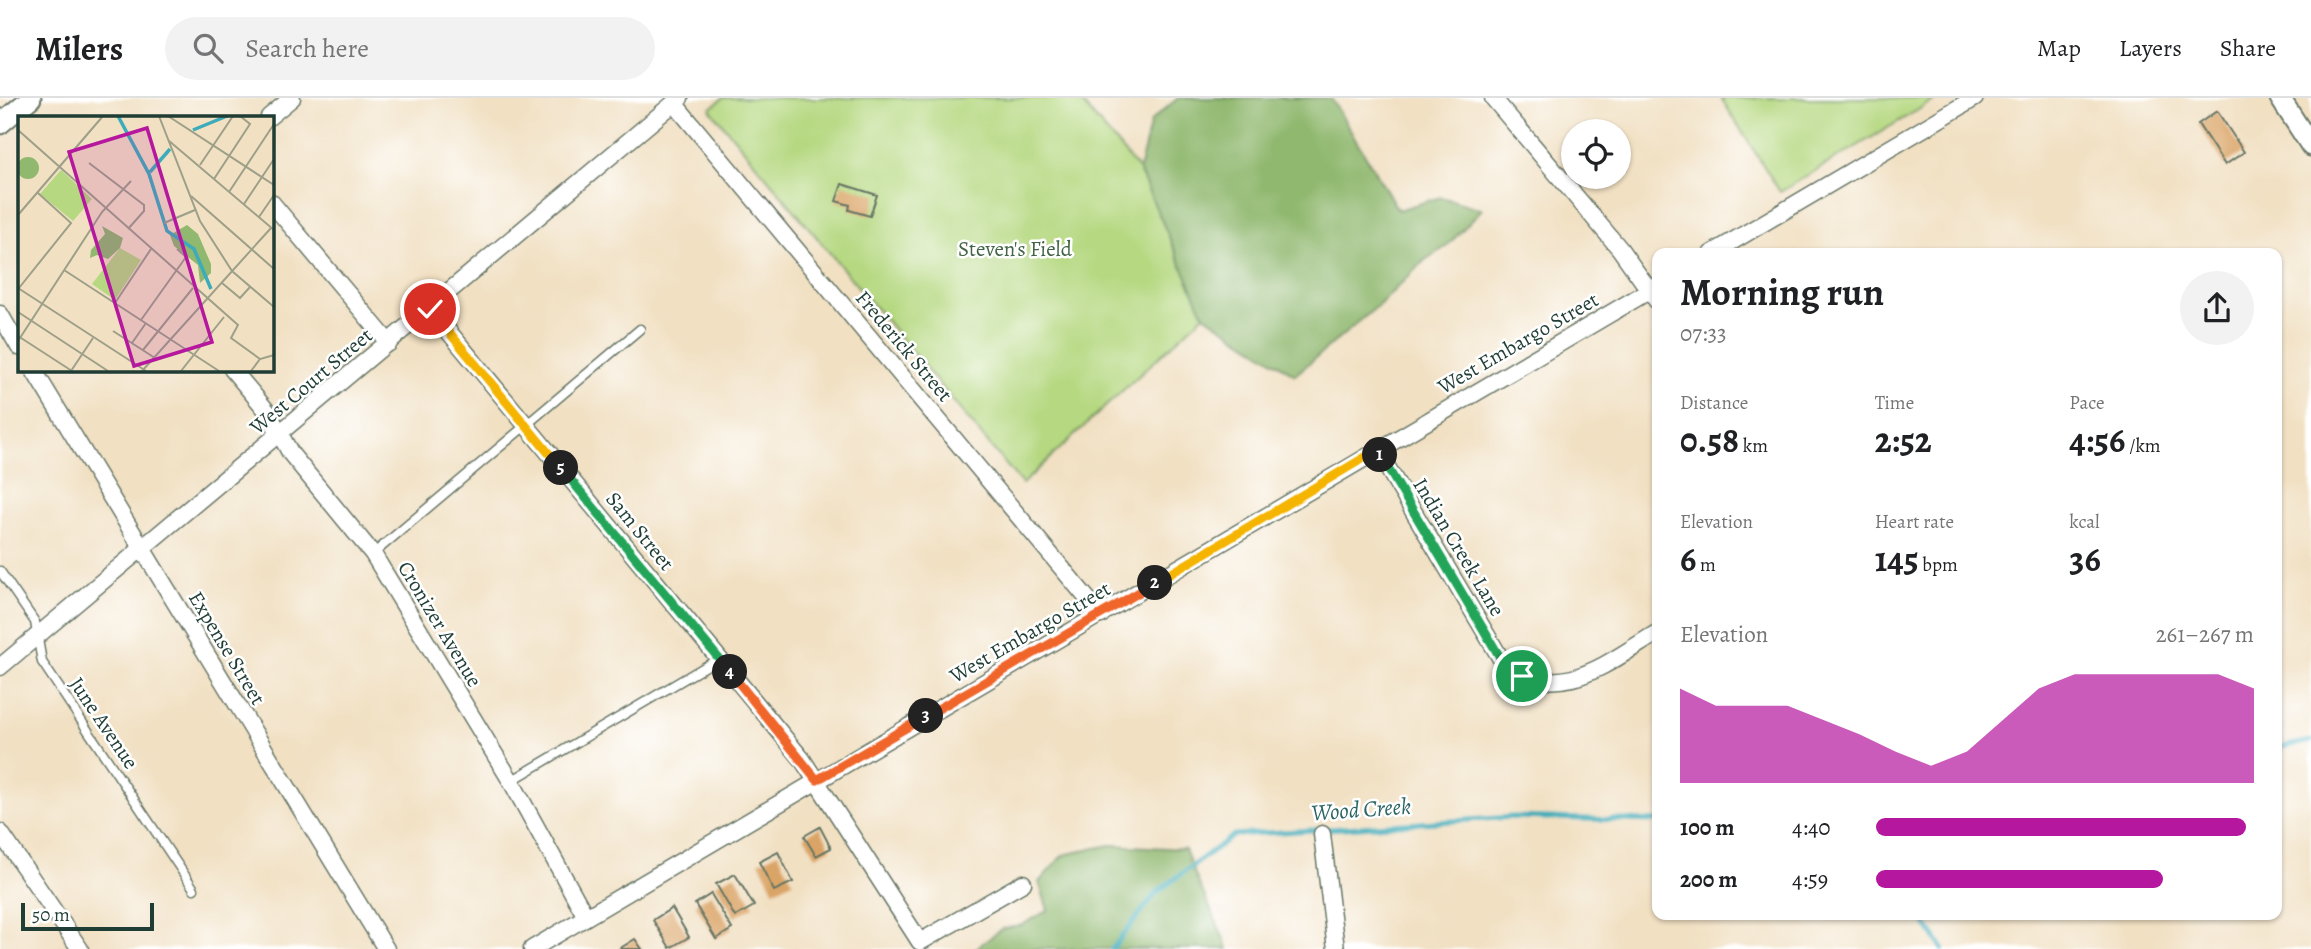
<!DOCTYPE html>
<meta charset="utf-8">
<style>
body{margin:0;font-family:Alegreya,serif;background:#f2f2f2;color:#202124;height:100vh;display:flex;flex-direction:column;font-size:26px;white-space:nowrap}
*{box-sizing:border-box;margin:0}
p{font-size:23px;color:#757577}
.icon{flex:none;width:38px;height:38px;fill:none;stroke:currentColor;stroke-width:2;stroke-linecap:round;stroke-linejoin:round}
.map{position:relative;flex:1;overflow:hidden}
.side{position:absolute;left:1652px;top:150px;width:630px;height:672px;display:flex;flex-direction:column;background:#fff;border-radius:14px;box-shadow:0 2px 5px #0004}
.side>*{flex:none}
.fabs{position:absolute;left:1561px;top:21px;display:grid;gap:14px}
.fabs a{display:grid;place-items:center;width:70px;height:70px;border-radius:50%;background:#fff;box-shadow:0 2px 5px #0004;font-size:35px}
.scale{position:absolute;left:21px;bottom:18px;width:133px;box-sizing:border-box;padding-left:7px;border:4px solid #1f3d34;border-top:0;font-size:19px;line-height:24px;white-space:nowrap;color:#1f3d34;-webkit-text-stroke:5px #fff;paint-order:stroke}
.pin{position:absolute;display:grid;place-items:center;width:60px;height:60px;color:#fff;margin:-30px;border:4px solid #fff;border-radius:50%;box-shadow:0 2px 7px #0007}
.km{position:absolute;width:35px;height:35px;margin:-18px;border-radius:50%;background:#222;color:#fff;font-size:19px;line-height:35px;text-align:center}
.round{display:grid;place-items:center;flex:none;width:74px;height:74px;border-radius:37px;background:#f2f2f2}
.head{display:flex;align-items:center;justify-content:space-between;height:119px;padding:0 28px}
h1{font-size:38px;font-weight:600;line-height:52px}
.stats{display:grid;grid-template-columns:repeat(3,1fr);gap:10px;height:119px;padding:7px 28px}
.stats div{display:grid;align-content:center}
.stats b{font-size:35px;font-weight:600}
.stats small{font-size:19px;font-weight:400}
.stats p{font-size:19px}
.chart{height:196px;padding:14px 28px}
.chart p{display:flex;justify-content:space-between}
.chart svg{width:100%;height:126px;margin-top:7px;fill:#b5179e;opacity:.7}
ul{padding:0 28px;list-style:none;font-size:23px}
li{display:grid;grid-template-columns:112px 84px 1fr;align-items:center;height:52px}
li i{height:18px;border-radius:9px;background:#b5179e}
header{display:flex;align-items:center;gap:42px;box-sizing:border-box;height:98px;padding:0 35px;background:#fff;border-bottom:2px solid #e0e0e0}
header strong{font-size:33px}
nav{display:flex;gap:38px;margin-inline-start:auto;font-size:24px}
.search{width:490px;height:63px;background:#f2f2f2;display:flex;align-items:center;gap:18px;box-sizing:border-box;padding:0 24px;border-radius:38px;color:#757577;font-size:26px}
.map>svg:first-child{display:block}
.green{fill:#b5d880;stroke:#6a8a5a;stroke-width:2}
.forest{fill:#90b86e;stroke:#587a51;stroke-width:2}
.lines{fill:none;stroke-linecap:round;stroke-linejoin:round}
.stream{stroke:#3dacba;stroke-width:5}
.building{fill:#daa466}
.service-casing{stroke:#687666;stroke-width:11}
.minor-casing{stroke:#687666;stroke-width:19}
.tertiary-casing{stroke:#687666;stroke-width:23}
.service{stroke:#fff;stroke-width:8}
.minor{stroke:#fff;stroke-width:16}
.tertiary{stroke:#fff;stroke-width:19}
.split-1-casing{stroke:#fff;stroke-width:14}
.split-2-casing{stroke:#fff;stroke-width:14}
.split-3-casing{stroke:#fff;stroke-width:14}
.split-4-casing{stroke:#fff;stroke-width:14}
.split-5-casing{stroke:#fff;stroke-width:14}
.split-6-casing{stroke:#fff;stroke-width:14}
.split-1{stroke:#22a559;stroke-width:9}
.split-2{stroke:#f5b400;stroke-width:9}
.split-3{stroke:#f0652b;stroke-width:9}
.split-4{stroke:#f0652b;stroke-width:9}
.split-5{stroke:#22a559;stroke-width:9}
.split-6{stroke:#f5b400;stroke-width:9}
.labels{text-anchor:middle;stroke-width:5;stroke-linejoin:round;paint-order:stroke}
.park-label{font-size:21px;fill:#446447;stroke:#fff}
.street-label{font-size:21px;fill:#1f3d34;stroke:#fff}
.water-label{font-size:23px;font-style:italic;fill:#2a6463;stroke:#fff}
.inset-river{fill:none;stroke:#3dacba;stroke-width:3.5}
.inset-road{fill:none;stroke:#9d9f89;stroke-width:2}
.view{fill:#b5179e;fill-opacity:0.15;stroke:#b5179e;stroke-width:3.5}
.inset-edge{fill:none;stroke:#1f3d34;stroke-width:3.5}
</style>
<header>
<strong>Milers</strong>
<div class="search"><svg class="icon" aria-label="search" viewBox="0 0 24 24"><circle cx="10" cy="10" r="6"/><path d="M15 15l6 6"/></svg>Search here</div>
<nav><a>Map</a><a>Layers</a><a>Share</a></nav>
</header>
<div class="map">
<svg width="2311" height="851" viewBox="0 0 2311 851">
<rect width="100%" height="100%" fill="#fff"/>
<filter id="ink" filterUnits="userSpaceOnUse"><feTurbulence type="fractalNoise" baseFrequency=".0143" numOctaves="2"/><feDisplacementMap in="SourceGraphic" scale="14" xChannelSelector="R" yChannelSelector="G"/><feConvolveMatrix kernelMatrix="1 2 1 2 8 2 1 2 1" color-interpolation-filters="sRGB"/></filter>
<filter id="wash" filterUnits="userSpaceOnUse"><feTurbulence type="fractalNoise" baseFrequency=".00686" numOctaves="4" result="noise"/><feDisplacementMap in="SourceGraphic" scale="28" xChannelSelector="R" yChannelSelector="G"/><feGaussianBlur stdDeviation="1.57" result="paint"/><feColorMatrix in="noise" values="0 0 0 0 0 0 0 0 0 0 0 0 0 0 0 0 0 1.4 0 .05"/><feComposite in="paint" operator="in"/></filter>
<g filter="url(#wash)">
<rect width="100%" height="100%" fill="#f1e0c2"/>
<g class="green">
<path d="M723,0H1078L1139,72L1204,217L1022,386L710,11Z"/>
<path d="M1721,0H1938L1780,94Z"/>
</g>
<g class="forest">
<path d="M1178,0H1331L1398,112L1441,99L1482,111L1447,148L1425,162L1380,206L1295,277L1204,217L1139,72L1151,23Z"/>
<path d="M1110,747L1185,751C1197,786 1215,817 1228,851H975L1002,831L1022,827L1048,812L1039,784L1063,757Z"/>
</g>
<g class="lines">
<g class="stream">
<path d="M2277,650L2311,643"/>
<path d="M1920,817L1943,851"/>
<path d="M1112,851L1157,794L1234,737L1513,719L1657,723"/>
</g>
</g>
<g id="blocks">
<g class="building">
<path d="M2217,13L2244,54L2225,67L2198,26Z"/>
<path d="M842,86L877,97L870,118L849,112L850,107L836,103Z"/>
<path d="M820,729L831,750L816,758L804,738Z"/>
<path d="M778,754L793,784L774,793L759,764Z"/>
<path d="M735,776L754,808L735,819L716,786Z"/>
<path d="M711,796L732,831L716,841L695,806Z"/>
<path d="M672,810L689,839L670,850L653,822Z"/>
<path d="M635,841L642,851H619Z"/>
</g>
</g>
</g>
<g filter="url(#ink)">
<use href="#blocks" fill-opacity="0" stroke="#687666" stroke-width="2"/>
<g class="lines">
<g class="service-casing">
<g id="service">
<path d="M373,456L640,231"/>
<path d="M0,473L35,524L42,564L194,791"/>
<path d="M511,683L718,561"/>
</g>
</g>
<g class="minor-casing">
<g id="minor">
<path d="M1493,0L1620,151L1657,203"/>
<path d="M674,5L1101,517"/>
<path d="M269,19L292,0"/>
<path d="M271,104L389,245"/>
<path d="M1711,156L1975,0"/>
<path d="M430,211L802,661L920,844L1023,785"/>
<path d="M0,216L19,249"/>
<path d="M33,271L386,851"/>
<path d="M232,271L267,313L291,356L373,456L511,683L586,819"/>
<path d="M1377,352L1504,566C1562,606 1606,565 1657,535"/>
<path d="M0,569L680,0"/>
<path d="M0,734L80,851"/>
<path d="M1322,736L1336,851"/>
<path d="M532,851L1657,188"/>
</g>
</g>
<g class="tertiary-casing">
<g id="tertiary">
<path d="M2280,0L2311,48"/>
<path d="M0,26L31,0"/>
</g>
</g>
<use href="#service" class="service"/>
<use href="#minor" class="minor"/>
<use href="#tertiary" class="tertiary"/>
</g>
</g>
<g class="lines" filter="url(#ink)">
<g class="split-1-casing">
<path id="split-1" d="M1380,357L1504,566L1522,578"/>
</g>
<g class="split-2-casing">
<path id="split-2" d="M1155,485L1377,352L1380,357"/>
</g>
<g class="split-3-casing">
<path id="split-3" d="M926,618L1155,485"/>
</g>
<g class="split-4-casing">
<path id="split-4" d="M730,574L817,682L926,618"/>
</g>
<g class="split-5-casing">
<path id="split-5" d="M561,370L730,574"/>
</g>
<g class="split-6-casing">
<path id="split-6" d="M430,211L561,370"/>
</g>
<use href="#split-1" class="split-1"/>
<use href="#split-2" class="split-2"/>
<use href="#split-3" class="split-3"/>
<use href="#split-4" class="split-4"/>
<use href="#split-5" class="split-5"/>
<use href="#split-6" class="split-6"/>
</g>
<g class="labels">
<g class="park-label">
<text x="1015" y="158">Steven's Field</text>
</g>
<g class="street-label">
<text transform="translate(1518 245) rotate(-30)" y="7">West Embargo Street</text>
<text transform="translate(904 248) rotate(50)" y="7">Frederick Street</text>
<text transform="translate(311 283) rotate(-40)" y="7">West Court Street</text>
<text transform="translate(640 433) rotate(51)" y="7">Sam Street</text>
<text transform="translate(1459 449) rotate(59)" y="7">Indian Creek Lane</text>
<text transform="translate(440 526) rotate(59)" y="7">Cronizer Avenue</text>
<text transform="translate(1030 534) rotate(-30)" y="7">West Embargo Street</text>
<text transform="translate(227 550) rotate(59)" y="7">Expense Street</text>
<text transform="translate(104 625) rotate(56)" y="7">June Avenue</text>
</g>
<g class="water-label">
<text transform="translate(1361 711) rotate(-4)" y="8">Wood Creek</text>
</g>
</g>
<g transform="translate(18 18)">
<rect width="256" height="256" fill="#f1e0c2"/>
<path d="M43,54L74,83L55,105L22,78ZM102,132L123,144L97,184L74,168Z" fill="#b5d880"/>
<path d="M-1 52a11 11 0 1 1 22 0a11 11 0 1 1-22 0ZM169,109L180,118L193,148V157L182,167L180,149L156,130L152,119ZM84,110L105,122L102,132L90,143L79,139L72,142L73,134L87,118Z" fill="#90b86e"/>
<path class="inset-river" d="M100,0L131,58L149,115L176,133L193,173M175,14L209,0M132,56L152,33"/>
<path class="inset-road" d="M141,0L182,105L214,155L256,191M150,0L256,69M0,14L220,209L213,222L242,243M150,24L256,114M71,47L126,89V95L110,113M182,49L215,0M196,63L232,8L222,0M211,76L256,8M173,80L256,153M226,88L256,43M0,99L85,0M241,101L256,79M146,107L177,94M46,154L201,255M204,167L222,182L232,171M0,172L128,255M1,172L53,107L20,77M97,187L133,133M0,196L90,255M123,204L168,141L159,133M95,215L137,242M0,220L54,255M0,225L84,96L113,65M114,227L128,207M125,234L175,172M53,255L75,222M124,255L253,112M163,255L206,201M233,255L242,243L256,239"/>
<path class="view" d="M129,12L194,226L116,250L51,36Z"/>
<rect width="256" height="256" class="inset-edge"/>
</g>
</svg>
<div class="fabs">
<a><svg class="icon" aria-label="locate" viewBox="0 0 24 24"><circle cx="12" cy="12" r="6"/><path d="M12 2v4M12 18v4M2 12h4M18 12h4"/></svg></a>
</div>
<div class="scale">50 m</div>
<div class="pin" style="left:1522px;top:578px;background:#1e9e55"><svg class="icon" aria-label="arrive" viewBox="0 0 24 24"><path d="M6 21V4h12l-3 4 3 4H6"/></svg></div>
<div class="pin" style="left:430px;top:211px;background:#d93025"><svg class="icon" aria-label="check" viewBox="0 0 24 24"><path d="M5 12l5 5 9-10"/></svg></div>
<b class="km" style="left:1380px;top:357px">1</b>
<b class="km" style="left:1155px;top:485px">2</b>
<b class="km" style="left:926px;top:618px">3</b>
<b class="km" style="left:730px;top:574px">4</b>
<b class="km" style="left:561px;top:370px">5</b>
<section class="side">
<div class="head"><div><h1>Morning run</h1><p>07:33</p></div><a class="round"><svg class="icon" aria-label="share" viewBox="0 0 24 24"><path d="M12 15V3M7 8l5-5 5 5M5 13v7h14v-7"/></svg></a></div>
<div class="stats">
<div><p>Distance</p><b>0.58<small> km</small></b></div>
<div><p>Time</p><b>2:52</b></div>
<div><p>Pace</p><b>4:56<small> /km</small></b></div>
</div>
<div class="stats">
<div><p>Elevation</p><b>6<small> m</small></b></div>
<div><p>Heart rate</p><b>145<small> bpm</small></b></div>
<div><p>kcal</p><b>36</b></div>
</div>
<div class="chart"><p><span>Elevation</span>261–267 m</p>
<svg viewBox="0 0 160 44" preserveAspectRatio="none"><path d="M0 44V11L10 17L20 17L30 17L40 22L50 27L60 33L70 38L80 33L90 22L100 11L110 6L120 6L130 6L140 6L150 6L160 11V44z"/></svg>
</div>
<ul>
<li><b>100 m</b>4:40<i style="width:98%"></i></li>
<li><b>200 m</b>4:59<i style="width:76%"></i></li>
</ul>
</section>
</div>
